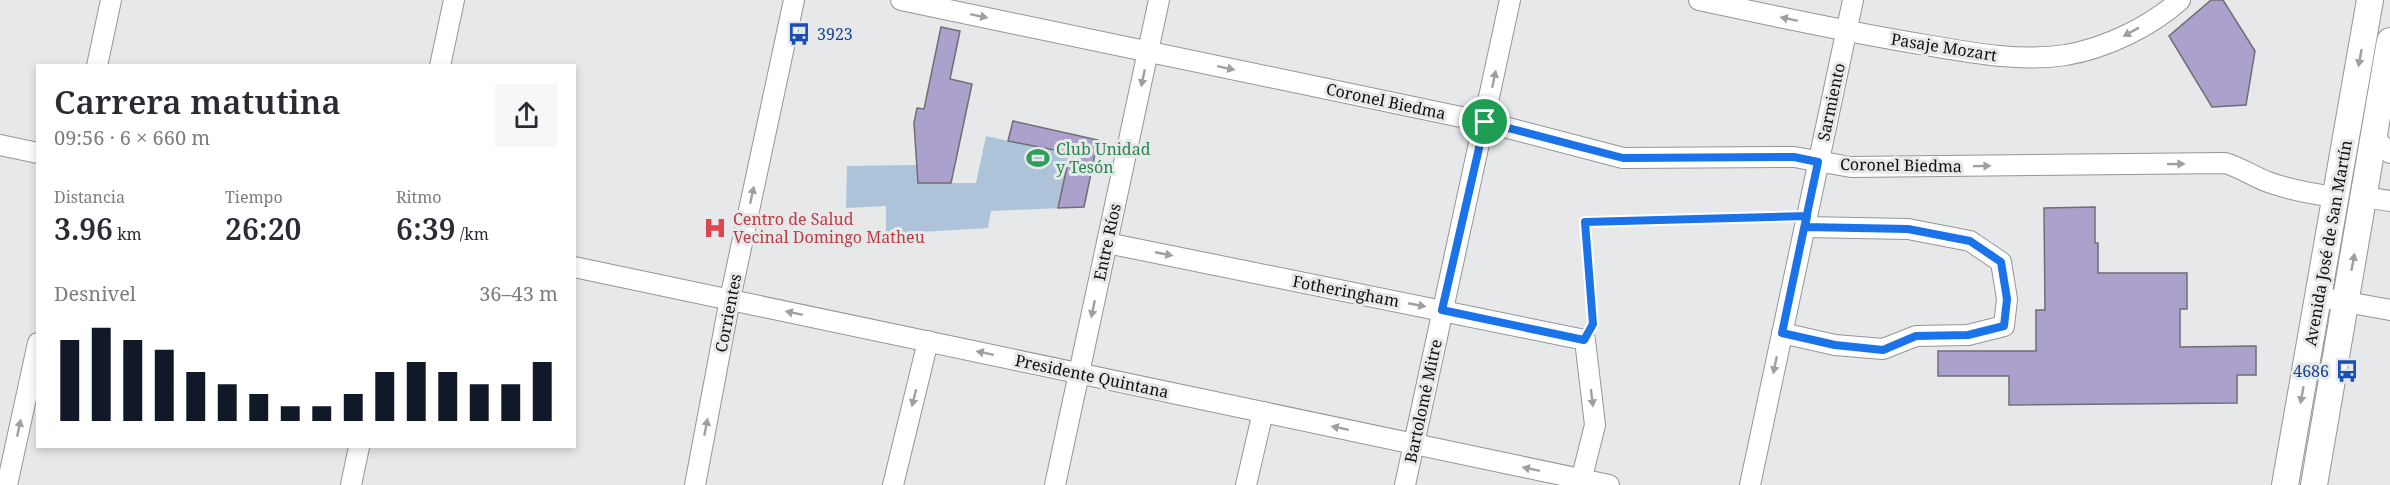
<!DOCTYPE html>
<html lang="es">
<meta charset="utf-8">
<style>
body{margin:0;font-family:"Noto Serif",serif;background:#f7f7f7;color:#2b2b33;height:100vh;display:flex;flex-direction:column;font-size:22px;white-space:nowrap}
*{box-sizing:border-box;margin:0}
p{font-size:20px;color:#7c7c81}
.icon{flex:none;width:33px;height:33px;fill:none;stroke:currentColor;stroke-width:2;stroke-linecap:round;stroke-linejoin:round}
.map{position:relative;flex:1;overflow:hidden}
.side{position:absolute;left:36px;top:64px;width:540px;height:384px;display:flex;flex-direction:column;background:#fff;border-radius:0px;box-shadow:0 3px 9px #0003}
.side>*{flex:none}
.pin{position:absolute;display:grid;place-items:center;width:51px;height:51px;color:#fff;margin:-26px;border:3px solid #fff;border-radius:50%;box-shadow:0 2px 6px #0007}
.round{display:grid;place-items:center;flex:none;width:63px;height:63px;border-radius:0px;background:#f7f7f7}
.overview{display:flex;align-items:center;justify-content:space-between;height:102px;padding:0 18px}
h1{font-size:33px;font-weight:600;line-height:45px}
.figures{display:grid;grid-template-columns:repeat(3,1fr);gap:9px;height:102px;padding:6px 18px}
.figures div{display:grid;align-content:center}
.figures b{font-size:30px;font-weight:600}
.figures small{font-size:16px;font-weight:400}
.figures p{font-size:16px}
.chart{height:168px;padding:12px 18px}
.chart p{display:flex;justify-content:space-between}
.chart svg{width:100%;height:108px;margin-top:6px;stroke:#111827;stroke-width:6}
.map>svg:first-child{display:block}
.green{fill:#adc3da}
.building{fill:#aca1cd;stroke:#6f6e71;stroke-width:1.5}
.lines{fill:none;stroke-linecap:round;stroke-linejoin:round}
.minor-casing{stroke:#949597;stroke-width:22}
.major-casing{stroke:#949597;stroke-width:28}
.path{stroke:#a1a2a4;stroke-width:3;stroke-dasharray:3 3;stroke-linecap:butt}
.minor{stroke:#fff;stroke-width:20}
.major{stroke:#fff;stroke-width:26}
.oneway{fill:#9f9f9f}
.route-casing{stroke:#fff;stroke-width:12}
.route{stroke:#1a73e8;stroke-width:8}
.labels{text-anchor:middle;stroke-width:6;stroke-linejoin:round;paint-order:stroke}
.transit-label{font-size:16px;fill:#164399;stroke:#e6e8ea;text-anchor:start}
.street-label{font-size:16px;fill:#0f0f10;stroke:#e6e8ea}
.leisure-label{font-size:16px;fill:#27864d;stroke:#e6e8ea;text-anchor:start}
.health-label{font-size:16px;fill:#be3a42;stroke:#e6e8ea;text-anchor:start}
</style>
<div class="map">
<svg width="2390" height="485" viewBox="0 0 2390 485">
<rect width="100%" height="100%" fill="#e6e8ea"/>
<path class="green" d="M1013,121L1098,140L1084,207L991,211L988,228L886,234V206L846,208L847,166L917,165L919,183H976L986,136L1008,141Z"/>
<g class="building">
<path d="M2211,0H2223L2255,51L2246,105L2212,107L2169,36Z"/>
<path d="M941,27L960,31L950,79L972,84L951,183H918L914,123L917,108L924,109Z"/>
<path d="M1013,121L1098,140L1084,207L1058,208L1070,153L1008,141Z"/>
<path d="M2095,207V243H2098V273H2187V309H2180V347L2256,346V375H2237V403L2009,405V376H1938V351H2036V310H2045L2044,208Z"/>
</g>
<g class="lines">
<g class="minor-casing">
<g id="minor">
<path d="M901,0L1485,122L1623,158L1794,157L1851,167L2225,163C2242,168 2252,176 2268,182C2290,190 2313,194 2336,197"/>
<path d="M1699,0C1774,16 1850,33 1926,45C1972,53 2020,62 2066,55C2106,48 2150,27 2180,0"/>
<path d="M97,66L111,0"/>
<path d="M440,66L454,0"/>
<path d="M2374,138L2390,153"/>
<path d="M0,145L38,153"/>
<path d="M2364,197L2390,201"/>
<path d="M1107,243L1585,340L1595,425L1580,485"/>
<path d="M574,267L1609,485"/>
<path d="M2319,297L2390,310"/>
<path d="M1782,333L1835,345L1883,349L1916,336L1968,335L2004,326L2007,299L2001,262L1970,241L1908,229L1805,227"/>
<path d="M7,485L38,343"/>
<path d="M351,485L359,447"/>
<path d="M695,485L730,299L794,0"/>
<path d="M893,485L928,341"/>
<path d="M1055,485L1159,0"/>
<path d="M1246,485L1263,412"/>
<path d="M1405,485L1510,0"/>
<path d="M1750,485L1853,0"/>
</g>
</g>
<g class="major-casing">
<g id="major">
<path d="M2285,485L2370,0"/>
<path d="M2314,485L2390,41"/>
</g>
</g>
<path class="path" d="M1593,325L1585,222L1790,217"/>
<use href="#minor" class="minor"/>
<use href="#major" class="major"/>
</g>
<defs><path id="oneway-solid" d="M-6-.8H1V-3.2L6.5 0L1 3.2V.8H-6Z" transform="scale(1.5)"/></defs>
<g class="oneway">
<use href="#oneway-solid" transform="translate(979 16) rotate(12)"/>
<use href="#oneway-solid" transform="translate(1789 19) rotate(-168)"/>
<use href="#oneway-solid" transform="translate(2131 32) rotate(151)"/>
<use href="#oneway-solid" transform="translate(2360 58) rotate(100)"/>
<use href="#oneway-solid" transform="translate(1226 68) rotate(12)"/>
<use href="#oneway-solid" transform="translate(1143 78) rotate(102)"/>
<use href="#oneway-solid" transform="translate(1494 79) rotate(-78)"/>
<use href="#oneway-solid" transform="translate(2176 164) rotate(-1)"/>
<use href="#oneway-solid" transform="translate(1982 166) rotate(-1)"/>
<use href="#oneway-solid" transform="translate(752 195) rotate(-78)"/>
<use href="#oneway-solid" transform="translate(1164 254) rotate(11)"/>
<use href="#oneway-solid" transform="translate(2353 262) rotate(-80)"/>
<use href="#oneway-solid" transform="translate(1417 305) rotate(11)"/>
<use href="#oneway-solid" transform="translate(1093 309) rotate(102)"/>
<use href="#oneway-solid" transform="translate(794 313) rotate(-168)"/>
<use href="#oneway-solid" transform="translate(985 353) rotate(-168)"/>
<use href="#oneway-solid" transform="translate(1775 365) rotate(102)"/>
<use href="#oneway-solid" transform="translate(2302 395) rotate(100)"/>
<use href="#oneway-solid" transform="translate(914 398) rotate(104)"/>
<use href="#oneway-solid" transform="translate(1592 398) rotate(83)"/>
<use href="#oneway-solid" transform="translate(706 427) rotate(-79)"/>
<use href="#oneway-solid" transform="translate(19 428) rotate(-78)"/>
<use href="#oneway-solid" transform="translate(1340 428) rotate(-168)"/>
<use href="#oneway-solid" transform="translate(1531 469) rotate(-168)"/>
</g>
<g class="lines">
<g class="route-casing">
<path id="route" d="M1485,122L1623,158L1794,157L1818,162L1782,333L1835,345L1883,350L1916,336L1968,335L2004,326L2007,299L2001,262L1970,241L1908,229L1805,227L1807,216L1585,222L1593,324L1584,340L1442,310L1485,122"/>
</g>
<use href="#route" class="route"/>
</g>
<defs>
<g id="bus-bare" transform="scale(1.8)"><path d="M-5-6H5V4H4V6H2V4H-2V6H-4V4H-5ZM-3.5-4V0h7V-4ZM-3.5 1.2v1.5H-2V1.2ZM2 1.2v1.5H3.5V1.2Z" fill="#1a4fb4" stroke="#e6e8ea" stroke-width="2.5" paint-order="stroke"/></g>
<g id="stadium-bare" transform="scale(1.8)"><path d="M0-5a6.5 5 0 1 0 0 10a6.5 5 0 1 0 0-10ZM-3.5-1.8h7v3.6h-7Z" fill="#2e9e5b" stroke="#e6e8ea" stroke-width="2.5" paint-order="stroke"/></g>
<g id="hospital-bare" transform="scale(1.8)"><path d="M-5-5h3v3.5h4V-5h3V5h-3V1.5h-4V5h-3Z" fill="#e0444e" stroke="#e6e8ea" stroke-width="2.5" paint-order="stroke"/></g>
</defs>
<g fill-rule="evenodd">
<use href="#bus-bare" x="799" y="34"/>
<use href="#stadium-bare" x="1038" y="158"/>
<use href="#hospital-bare" x="715" y="228"/>
<use href="#bus-bare" x="2347" y="371"/>
</g>
<g class="labels">
<g class="transit-label">
<text x="817" y="40">3923</text>
<text x="2329" y="377" text-anchor="end">4686</text>
</g>
<g class="street-label">
<text transform="translate(1944 47) rotate(9)" y="6">Pasaje Mozart</text>
<text transform="translate(1386 101) rotate(12)" y="6">Coronel Biedma</text>
<text transform="translate(1831 102) rotate(-78)" y="6">Sarmiento</text>
<text transform="translate(1901 165) rotate(1)" y="6">Coronel Biedma</text>
<text transform="translate(1107 242) rotate(-78)" y="6">Entre Ríos</text>
<text transform="translate(2328 243) rotate(-80)" y="6">Avenida José de San Martín</text>
<text transform="translate(1346 291) rotate(11)" y="6">Fotheringham</text>
<text transform="translate(728 313) rotate(-79)" y="6">Corrientes</text>
<text transform="translate(1092 376) rotate(12)" y="6">Presidente Quintana</text>
<text transform="translate(1423 401) rotate(-78)" y="6">Bartolomé Mitre</text>
</g>
<g class="leisure-label">
<text x="1056" y="155">Club Unidad<tspan x="1056" dy="18">y Tesón</tspan></text>
</g>
<g class="health-label">
<text x="733" y="225">Centro de Salud<tspan x="733" dy="18">Vecinal Domingo Matheu</tspan></text>
</g>
</g>
</svg>
<div class="pin" style="left:1485px;top:122px;background:#1e9e55"><svg class="icon" aria-label="arrive" viewBox="0 0 24 24"><path d="M6 21V4h12l-3 4 3 4H6"/></svg></div>
<section class="side">
<div class="overview"><div><h1>Carrera matutina</h1><p>09:56 · 6 × 660 m</p></div><a class="round"><svg class="icon" aria-label="share" viewBox="0 0 24 24"><path d="M12 15V3M7 8l5-5 5 5M5 13v7h14v-7"/></svg></a></div>
<div class="figures">
<div><p>Distancia</p><b>3.96<small> km</small></b></div>
<div><p>Tiempo</p><b>26:20</b></div>
<div><p>Ritmo</p><b>6:39<small> /km</small></b></div>
</div>
<div class="chart"><p><span>Desnivel</span>36–43 m</p>
<svg viewBox="0 0 160 44" preserveAspectRatio="none"><path d="M5 44V11M15 44V6M25 44V11M35 44V15M45 44V24M55 44V29M65 44V33M75 44V38M85 44V38M95 44V33M105 44V24M115 44V20M125 44V24M135 44V29M145 44V29M155 44V20"/></svg>
</div>
</section>
</div>
